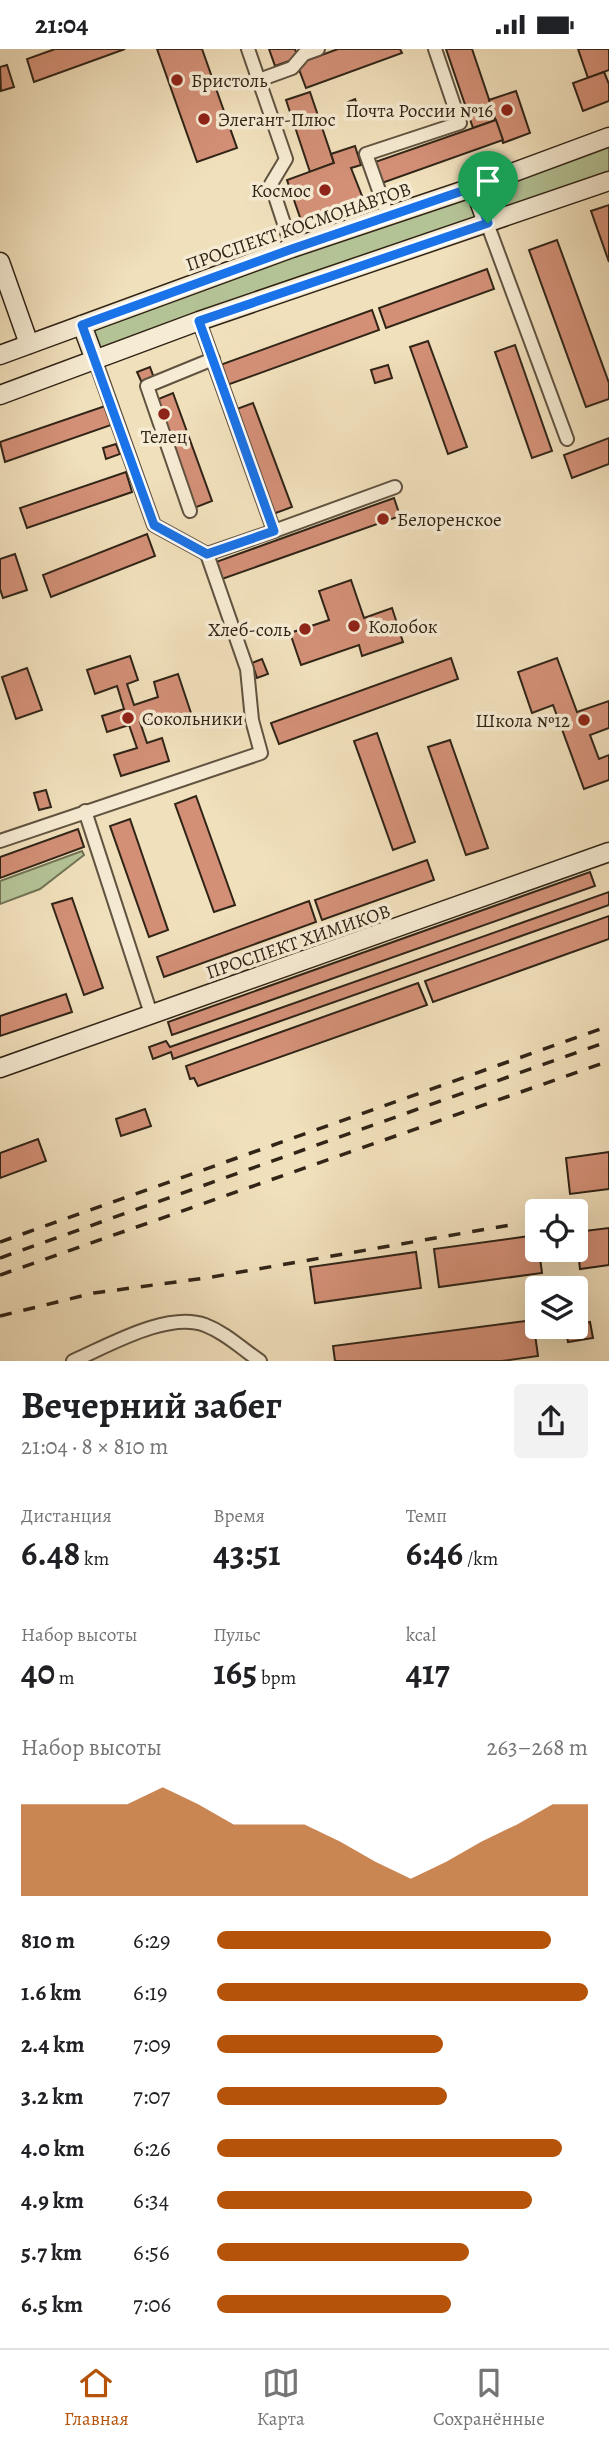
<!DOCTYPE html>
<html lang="ru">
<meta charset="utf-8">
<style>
body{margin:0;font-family:Alegreya,serif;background:#f2f2f2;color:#202124;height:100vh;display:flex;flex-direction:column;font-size:26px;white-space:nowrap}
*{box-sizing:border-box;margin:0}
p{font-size:23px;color:#757577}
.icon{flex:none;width:38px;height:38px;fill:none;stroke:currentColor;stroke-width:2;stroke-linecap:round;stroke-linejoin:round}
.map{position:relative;height:1312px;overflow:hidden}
.sheet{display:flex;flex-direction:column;background:#fff;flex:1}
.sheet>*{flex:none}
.controls{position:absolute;left:525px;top:1150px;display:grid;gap:14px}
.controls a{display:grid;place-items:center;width:63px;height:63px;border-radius:7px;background:#fff;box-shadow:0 7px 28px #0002;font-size:35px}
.pin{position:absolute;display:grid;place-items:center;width:60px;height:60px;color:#fff;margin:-72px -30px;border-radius:50% 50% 50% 0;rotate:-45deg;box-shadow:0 0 7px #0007}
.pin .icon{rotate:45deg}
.round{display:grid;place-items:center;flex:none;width:74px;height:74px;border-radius:7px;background:#f2f2f2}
.summary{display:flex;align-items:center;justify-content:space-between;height:119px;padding:0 21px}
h1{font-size:38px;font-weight:600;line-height:52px}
.figures{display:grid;grid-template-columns:repeat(3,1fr);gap:10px;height:119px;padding:7px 21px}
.figures div{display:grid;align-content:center}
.figures b{font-size:35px;font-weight:600}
.figures small{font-size:19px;font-weight:400}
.figures p{font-size:19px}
.chart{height:196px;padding:14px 21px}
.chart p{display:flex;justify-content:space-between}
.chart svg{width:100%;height:126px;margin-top:7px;fill:#b45309;opacity:.7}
ul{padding:0 21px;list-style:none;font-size:23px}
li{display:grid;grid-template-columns:112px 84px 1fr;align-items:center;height:52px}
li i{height:18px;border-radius:9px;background:#b45309}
.status{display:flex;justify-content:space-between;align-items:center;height:49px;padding:0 35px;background:#fff;direction:ltr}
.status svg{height:19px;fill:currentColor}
.menu{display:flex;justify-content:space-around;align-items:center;height:98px;border-top:2px solid #e0e0e0;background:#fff;font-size:19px;color:#757577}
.menu a{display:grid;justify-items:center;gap:4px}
.menu .selected{color:#b45309}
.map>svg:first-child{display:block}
.green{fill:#b4c396;stroke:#727456;stroke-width:2}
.building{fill:#d39077;stroke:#302417;stroke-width:2}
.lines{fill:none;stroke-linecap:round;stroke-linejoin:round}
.street-casing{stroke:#605340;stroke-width:16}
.secondary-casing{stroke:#302417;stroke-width:21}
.street{stroke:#f6ebd3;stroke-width:12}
.secondary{stroke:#f6ebd3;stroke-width:18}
.rail{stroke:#302417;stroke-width:3.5;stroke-dasharray:12 12;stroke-linecap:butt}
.route-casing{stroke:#fff;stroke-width:14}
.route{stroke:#1a73e8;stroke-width:9}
.poi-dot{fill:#8f2418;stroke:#f6ebd3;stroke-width:2.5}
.labels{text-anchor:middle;stroke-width:7;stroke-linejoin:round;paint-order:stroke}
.poi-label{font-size:19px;fill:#302417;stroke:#f6ebd3;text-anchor:start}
.street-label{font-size:19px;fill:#302417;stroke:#f6ebd3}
</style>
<div class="status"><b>21:04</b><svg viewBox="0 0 49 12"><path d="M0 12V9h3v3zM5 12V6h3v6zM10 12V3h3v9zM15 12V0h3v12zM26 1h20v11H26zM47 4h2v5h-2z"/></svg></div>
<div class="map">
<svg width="609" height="1312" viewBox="0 0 609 1312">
<rect width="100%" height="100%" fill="#f1e0bc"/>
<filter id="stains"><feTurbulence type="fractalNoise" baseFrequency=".00286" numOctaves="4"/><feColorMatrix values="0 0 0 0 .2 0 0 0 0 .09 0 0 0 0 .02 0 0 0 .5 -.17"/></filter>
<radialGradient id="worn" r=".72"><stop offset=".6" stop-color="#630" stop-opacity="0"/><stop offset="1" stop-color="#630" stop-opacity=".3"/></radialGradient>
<g class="green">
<path d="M609,97V124L496,162L488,149L492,138Z"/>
<path d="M465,147L471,150L476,165L474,172L99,300L92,284L96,277Z"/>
<path d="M82,802L84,806L40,840L0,855V832Z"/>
</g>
<g class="building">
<path d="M55,0H125L34,33L27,10Z"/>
<path d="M157,0H202L237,99L197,113Z"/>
<path d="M269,0H295L298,9L275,17Z"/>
<path d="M338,0H400L402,4L306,39L297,15Z"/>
<path d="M446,0H472L496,71L473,79Z"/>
<path d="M578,0H609V21L588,29Z"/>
<path d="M7,16L14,38L1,42L0,18Z"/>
<path d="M604,23L609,35V52L583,62L573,34Z"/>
<path d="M516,42L530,84L503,94L489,51Z"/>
<path d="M310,43L334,114L310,123L286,51Z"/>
<path d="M355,50L360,63L353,66L348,53Z"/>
<path d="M496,71L503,91L382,134L375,113Z"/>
<path d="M355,97L361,116L351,119L364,152L302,174L287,131L334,114L331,105Z"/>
<path d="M609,156V213L591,162Z"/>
<path d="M557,191L609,334V350L586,358L529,201Z"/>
<path d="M487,220L494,240L386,279L379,259Z"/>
<path d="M372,261L379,281L227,336L220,316Z"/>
<path d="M428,292L467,398L448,405L410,298Z"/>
<path d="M515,296L552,402L532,409L495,303Z"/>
<path d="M388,316L392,329L375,334L371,321Z"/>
<path d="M150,318L154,329L142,334L137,323Z"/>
<path d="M173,344L212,452L194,459L156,351Z"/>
<path d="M253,354L292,458L273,465L234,361Z"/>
<path d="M108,356L114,375L5,413L0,393Z"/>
<path d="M609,389V415L572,429L564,406Z"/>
<path d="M116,395L120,405L106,410L103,399Z"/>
<path d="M126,423L132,443L27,479L20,459Z"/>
<path d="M394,449L400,467L222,530L216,513Z"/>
<path d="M147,485L155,507L51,548L43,526Z"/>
<path d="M15,505L27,541L3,549L0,540V510Z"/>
<path d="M351,531L364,569L392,559L403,593L362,607L359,596L301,616L290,584L329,571L319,542Z"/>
<path d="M130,607L138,631L127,635L134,656L158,648L154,633L178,625L193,670L168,678L164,666L140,673L147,694L162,689L169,712L121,727L114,706L137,699L129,676L107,683L102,667L124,660L117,637L95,645L87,621Z"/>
<path d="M451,609L458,630L279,695L271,674Z"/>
<path d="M557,609L577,663L609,652V679L590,686L599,710L609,706V731L584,740L553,656L532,664L518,623Z"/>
<path d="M262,610L268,625L257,629L252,614Z"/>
<path d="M27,619L42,661L16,670L2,628Z"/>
<path d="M377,684L415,793L393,801L354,692Z"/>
<path d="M450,691L488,799L466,806L428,698Z"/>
<path d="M46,741L51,758L39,761L34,744Z"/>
<path d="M196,747L235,856L214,863L175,755Z"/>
<path d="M130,770L168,881L149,888L110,777Z"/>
<path d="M78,780L84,798L0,829V808Z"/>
<path d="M427,811L434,831L322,871L315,851Z"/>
<path d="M590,823L595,837L172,986L168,973Z"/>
<path d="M609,843V856L173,1010L171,1003L153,1010L149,998L166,992L170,998Z"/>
<path d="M72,849L103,939L84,946L52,855Z"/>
<path d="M309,852L316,873L164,928L157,908Z"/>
<path d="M609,867V890L433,953L425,932Z"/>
<path d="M418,934L427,956L198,1037L194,1029L190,1030L186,1017Z"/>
<path d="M66,945L72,963L0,987V967Z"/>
<path d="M145,1060L151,1077L121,1087L116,1070Z"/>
<path d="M38,1090L46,1112L0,1129V1104Z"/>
<path d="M609,1103V1140L570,1145L566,1109Z"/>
<path d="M609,1179V1216L580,1220L576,1183Z"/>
<path d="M537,1186L542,1224L439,1238L434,1200Z"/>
<path d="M416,1203L421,1239L315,1254L310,1218Z"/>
<path d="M533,1271L538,1307L502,1312H335L333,1297Z"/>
<path d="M590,1273L593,1289L568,1293L565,1278Z"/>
</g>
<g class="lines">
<g class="street-casing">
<g id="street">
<path d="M248,0L286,110L271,135L292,199"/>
<path d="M259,31L292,19L304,5L318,0"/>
<path d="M388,167L366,105L460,74L435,0"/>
<path d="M487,174L567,390"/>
<path d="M199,272L274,482L395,438"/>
<path d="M190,462L147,337L213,310"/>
<path d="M207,505L274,482"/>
<path d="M85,762L151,965"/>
<path d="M0,792L261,704L252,671L247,620L207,505L154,476L95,311"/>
<path d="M73,1312C108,1297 167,1262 205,1276C226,1284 242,1300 260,1312"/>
</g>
</g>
<g class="secondary-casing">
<g id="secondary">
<path d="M474,138L487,174"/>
<path d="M0,213L29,295"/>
<path d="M82,276L95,311"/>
<path d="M0,306L292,199L474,138L609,88"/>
<path d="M0,346L199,272L609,132"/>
<path d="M0,1019L609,803"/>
</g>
</g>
<use href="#street" class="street"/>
<use href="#secondary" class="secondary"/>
<g class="rail">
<path d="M0,1193L609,977"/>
<path d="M0,1209L609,992"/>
<path d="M0,1226L609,1012"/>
<path d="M0,1267L94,1244L206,1229L510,1176"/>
</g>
</g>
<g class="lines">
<g class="route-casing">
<path id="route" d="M474,138L488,174L199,272L274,482L207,505L154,476L82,276L292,200Z"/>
</g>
<use href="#route" class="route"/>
</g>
<g class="poi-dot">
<circle cx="177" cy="31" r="7"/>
<circle cx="507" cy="61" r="7"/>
<circle cx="204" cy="70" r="7"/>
<circle cx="325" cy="141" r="7"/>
<circle cx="164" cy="365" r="7"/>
<circle cx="383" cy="470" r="7"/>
<circle cx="354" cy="577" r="7"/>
<circle cx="305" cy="580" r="7"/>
<circle cx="128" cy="669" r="7"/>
<circle cx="584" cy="671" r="7"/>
</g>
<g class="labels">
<g class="poi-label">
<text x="191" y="38">Бристоль</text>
<text x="493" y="68" text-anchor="end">Почта России №16</text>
<text x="218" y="77">Элегант-Плюс</text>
<text x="311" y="148" text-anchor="end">Космос</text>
<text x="164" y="394" text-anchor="middle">Телец</text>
<text x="397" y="477">Белоренское</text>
<text x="368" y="584">Колобок</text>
<text x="291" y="587" text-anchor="end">Хлеб-соль</text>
<text x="142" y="676">Сокольники</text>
<text x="570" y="678" text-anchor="end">Школа №12</text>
</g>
<g class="street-label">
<text transform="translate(298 177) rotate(-19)" y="7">ПРОСПЕКТ КОСМОНАВТОВ</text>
<text transform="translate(298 892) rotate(-19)" y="7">ПРОСПЕКТ ХИМИКОВ</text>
</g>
</g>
<rect width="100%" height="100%" filter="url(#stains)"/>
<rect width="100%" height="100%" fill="url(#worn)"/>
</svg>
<div class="controls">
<a><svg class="icon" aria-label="locate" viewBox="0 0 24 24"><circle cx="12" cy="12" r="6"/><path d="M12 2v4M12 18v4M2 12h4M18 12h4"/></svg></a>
<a><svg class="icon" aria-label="layers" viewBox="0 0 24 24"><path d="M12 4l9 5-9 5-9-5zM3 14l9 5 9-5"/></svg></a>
</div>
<div class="pin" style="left:488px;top:174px;background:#1e9e55"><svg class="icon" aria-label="arrive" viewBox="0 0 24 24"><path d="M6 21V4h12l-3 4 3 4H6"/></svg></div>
</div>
<section class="sheet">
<div class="summary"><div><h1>Вечерний забег</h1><p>21:04 · 8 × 810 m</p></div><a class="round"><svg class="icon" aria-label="share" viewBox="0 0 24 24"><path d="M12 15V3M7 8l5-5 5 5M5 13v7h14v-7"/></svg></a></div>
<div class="figures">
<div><p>Дистанция</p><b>6.48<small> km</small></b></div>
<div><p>Время</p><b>43:51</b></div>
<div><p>Темп</p><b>6:46<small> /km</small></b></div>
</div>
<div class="figures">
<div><p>Набор высоты</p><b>40<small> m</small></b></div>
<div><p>Пульс</p><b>165<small> bpm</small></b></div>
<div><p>kcal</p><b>417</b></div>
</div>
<div class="chart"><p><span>Набор высоты</span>263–268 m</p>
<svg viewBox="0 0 160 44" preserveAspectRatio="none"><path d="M0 44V12L10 12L20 12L30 12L40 6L50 12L60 19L70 19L80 19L90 25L100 32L110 38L120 32L130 25L140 19L150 12L160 12V44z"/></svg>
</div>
<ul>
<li><b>810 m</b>6:29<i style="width:90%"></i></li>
<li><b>1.6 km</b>6:19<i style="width:100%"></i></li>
<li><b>2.4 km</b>7:09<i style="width:61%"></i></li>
<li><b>3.2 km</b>7:07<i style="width:62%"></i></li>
<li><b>4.0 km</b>6:26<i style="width:93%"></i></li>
<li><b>4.9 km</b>6:34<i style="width:85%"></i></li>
<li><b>5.7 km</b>6:56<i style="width:68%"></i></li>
<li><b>6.5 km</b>7:06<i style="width:63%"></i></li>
</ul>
</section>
<nav class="menu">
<a class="selected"><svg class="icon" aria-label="home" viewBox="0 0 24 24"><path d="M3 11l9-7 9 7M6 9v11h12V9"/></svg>Главная</a>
<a><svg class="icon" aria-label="map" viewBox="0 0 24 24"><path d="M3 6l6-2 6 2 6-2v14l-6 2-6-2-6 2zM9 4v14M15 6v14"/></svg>Карта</a>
<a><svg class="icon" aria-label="saved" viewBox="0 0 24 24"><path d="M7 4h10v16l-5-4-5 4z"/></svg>Сохранённые</a>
</nav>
